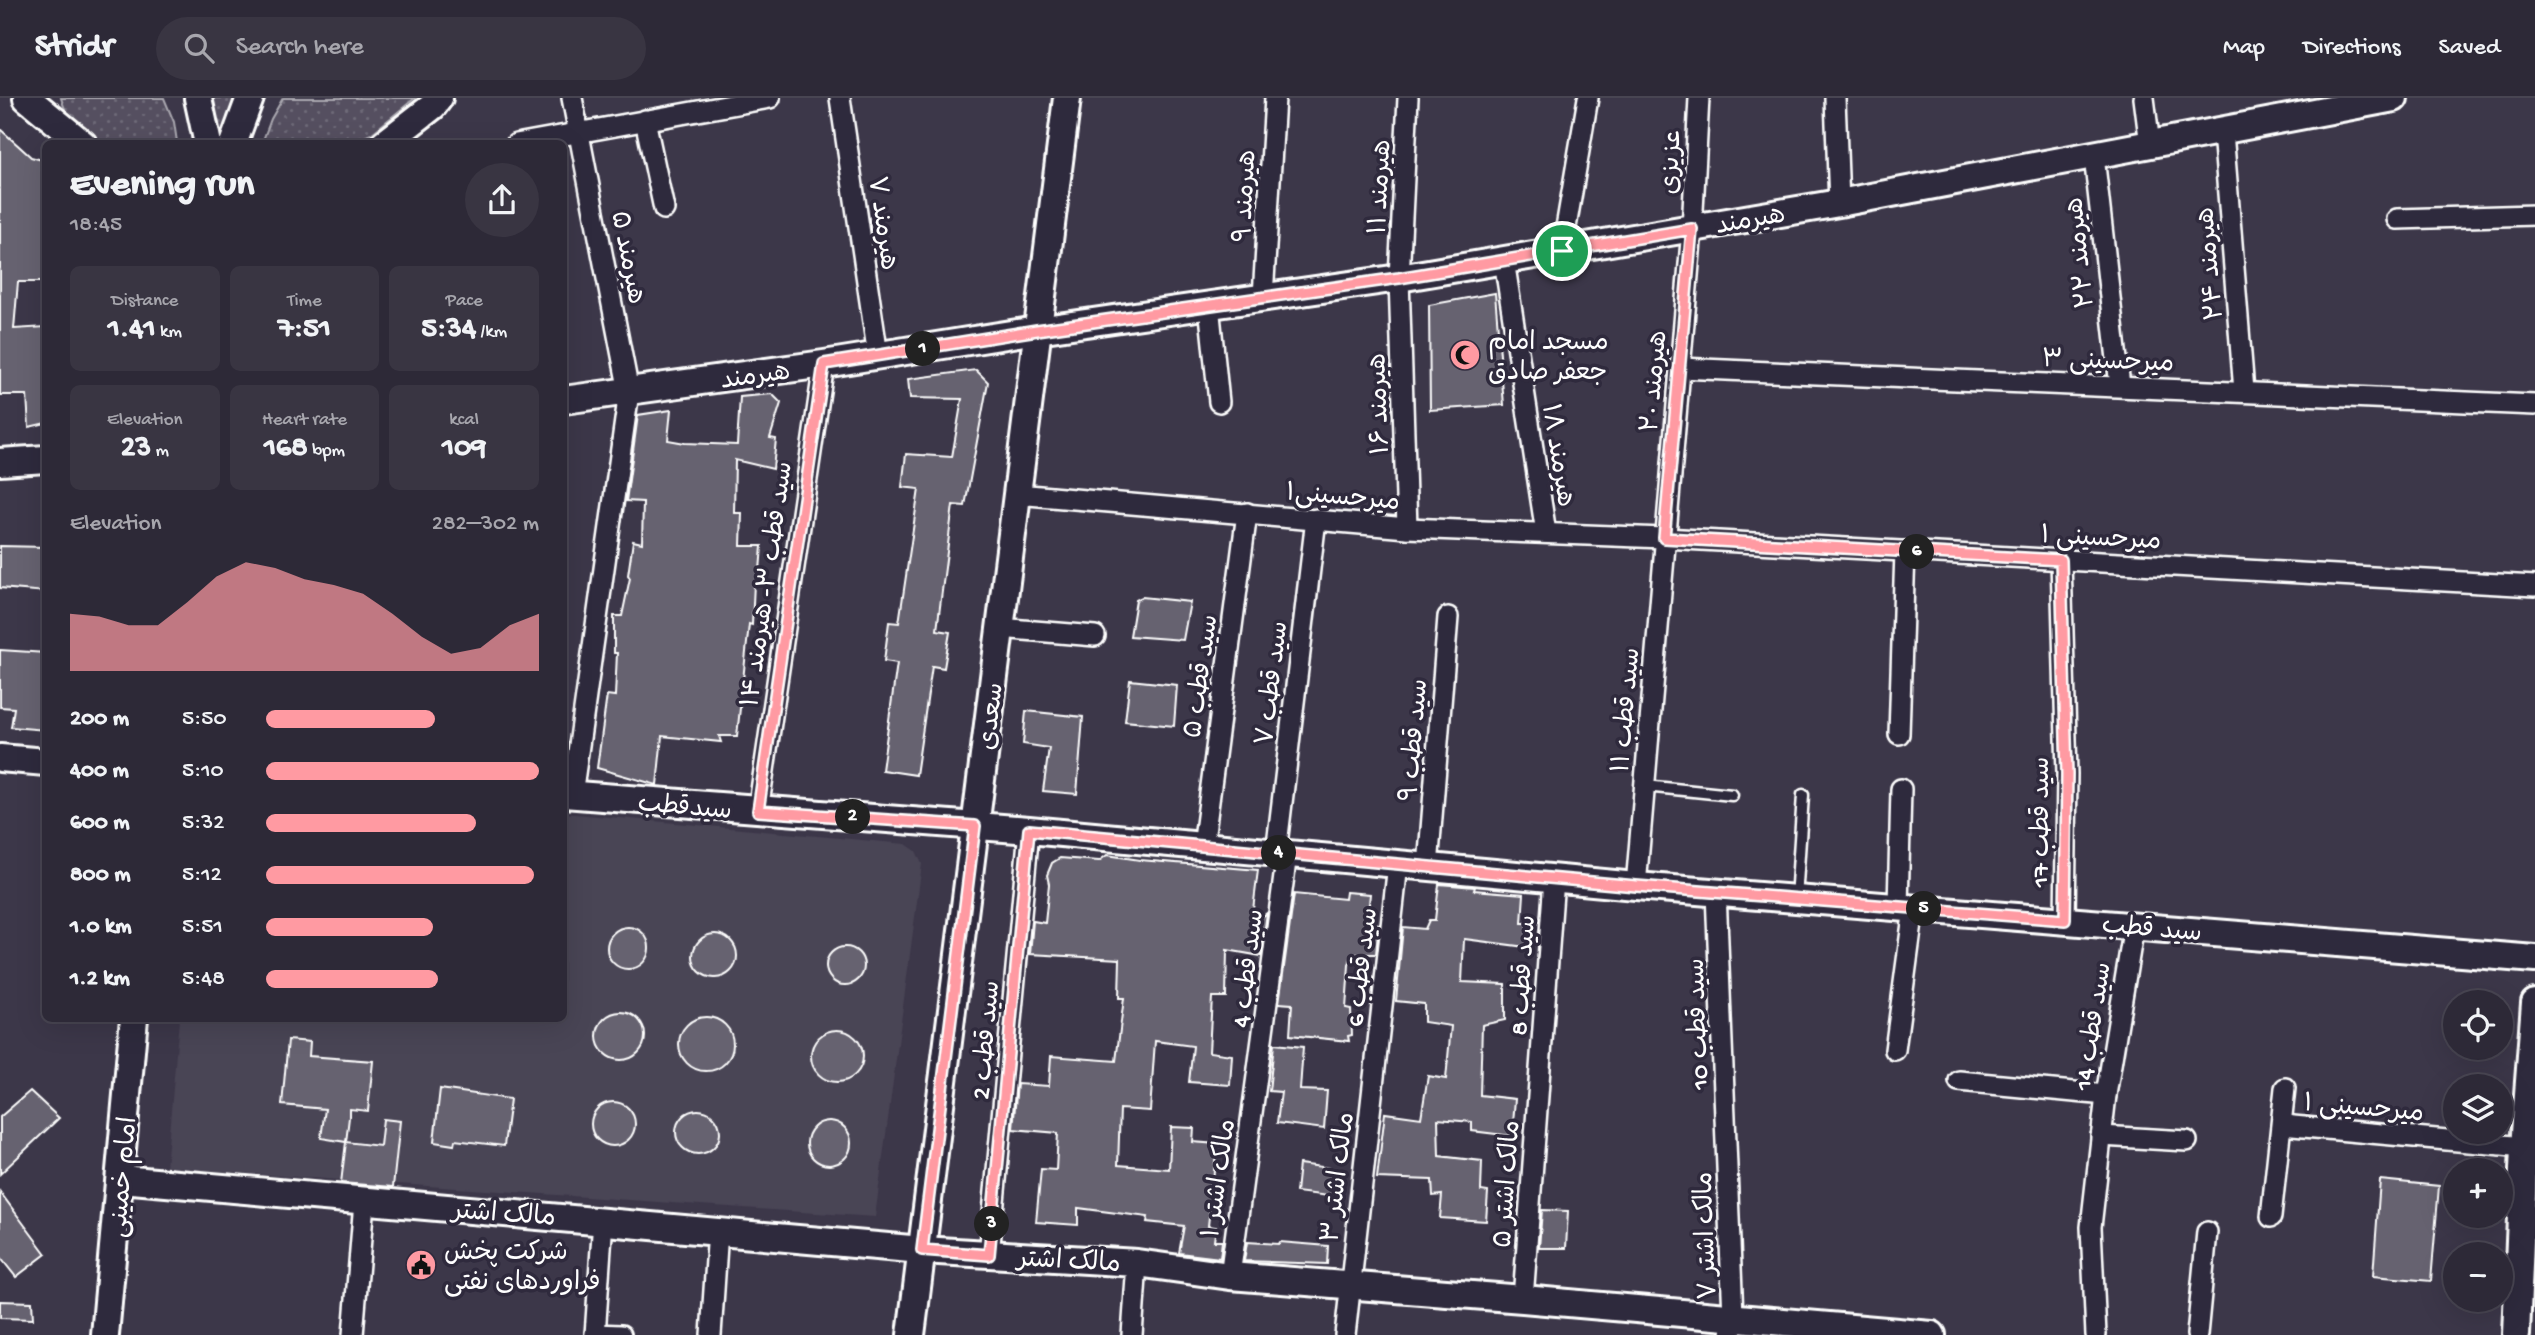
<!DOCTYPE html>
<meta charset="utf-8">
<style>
body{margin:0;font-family:"Gochi Hand","Playpen Sans Arabic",sans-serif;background:#393542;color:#f1f3f6;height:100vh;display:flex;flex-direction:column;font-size:26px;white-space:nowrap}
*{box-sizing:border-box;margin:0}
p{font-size:23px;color:#a7a6ad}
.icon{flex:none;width:38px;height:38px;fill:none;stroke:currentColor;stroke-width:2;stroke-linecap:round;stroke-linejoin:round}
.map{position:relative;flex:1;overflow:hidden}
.drawer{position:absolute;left:42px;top:42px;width:525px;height:882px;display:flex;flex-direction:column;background:#2d2937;border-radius:10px;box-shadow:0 7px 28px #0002,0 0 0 2px #484552}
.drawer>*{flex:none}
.tools{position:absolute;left:2443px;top:892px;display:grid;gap:14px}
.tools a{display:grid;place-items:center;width:70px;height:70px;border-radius:50%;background:#2d2937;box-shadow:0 7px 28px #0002,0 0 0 2px #484552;font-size:35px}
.pin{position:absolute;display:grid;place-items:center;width:60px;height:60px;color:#fff;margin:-30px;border:4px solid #fff;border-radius:50%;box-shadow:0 2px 7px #0007}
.km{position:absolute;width:35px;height:35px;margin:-18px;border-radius:50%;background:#222;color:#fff;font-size:19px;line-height:35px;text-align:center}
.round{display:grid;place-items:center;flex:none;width:74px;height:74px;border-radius:37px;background:#393542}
.overview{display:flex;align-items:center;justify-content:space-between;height:119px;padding:0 28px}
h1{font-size:38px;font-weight:700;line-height:52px}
.stats{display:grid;grid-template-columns:repeat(3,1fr);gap:10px;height:119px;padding:7px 28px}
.stats div{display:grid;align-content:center;border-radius:10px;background:#393542;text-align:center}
.stats b{font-size:30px;font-weight:700}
.stats small{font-size:19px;font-weight:400}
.stats p{font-size:19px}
.chart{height:196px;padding:14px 28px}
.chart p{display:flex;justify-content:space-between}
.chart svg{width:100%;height:126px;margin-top:7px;fill:#ff9aa2;opacity:.7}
ul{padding:0 28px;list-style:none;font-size:23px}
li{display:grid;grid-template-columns:112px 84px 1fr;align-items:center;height:52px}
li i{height:18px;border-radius:9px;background:#ff9aa2}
header{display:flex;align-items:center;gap:42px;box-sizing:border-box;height:98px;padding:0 35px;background:#2d2937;border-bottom:2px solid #484552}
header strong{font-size:33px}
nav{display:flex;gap:38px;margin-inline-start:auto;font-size:24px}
.search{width:490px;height:63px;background:#393542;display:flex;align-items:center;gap:18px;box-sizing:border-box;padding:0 24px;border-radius:38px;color:#a7a6ad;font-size:26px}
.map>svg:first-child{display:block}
.built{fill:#494455}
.grass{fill:url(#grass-dots);stroke:#aaa8b0;stroke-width:2}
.building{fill:#666270;stroke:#fff;stroke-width:2}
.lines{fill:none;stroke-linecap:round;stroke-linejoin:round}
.lane-casing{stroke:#fff;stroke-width:15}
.street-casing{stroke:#fff;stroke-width:24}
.secondary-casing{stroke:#fff;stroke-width:32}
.lane{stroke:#2f2a3d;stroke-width:10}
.street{stroke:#2f2a3d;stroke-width:19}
.secondary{stroke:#2f2a3d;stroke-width:26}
.route-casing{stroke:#fff;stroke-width:14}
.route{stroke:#ff9aa2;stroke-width:9}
.labels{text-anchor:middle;stroke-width:7;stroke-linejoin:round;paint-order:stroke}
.street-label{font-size:26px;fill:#fff;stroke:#2f2a3d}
.poi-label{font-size:26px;fill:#fff;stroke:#2f2a3d;text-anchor:start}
</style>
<header>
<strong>Stridr</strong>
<div class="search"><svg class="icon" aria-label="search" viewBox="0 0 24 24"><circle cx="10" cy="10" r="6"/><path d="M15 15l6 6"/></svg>Search here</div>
<nav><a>Map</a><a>Directions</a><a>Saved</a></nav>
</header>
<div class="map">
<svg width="2535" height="1237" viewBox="0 0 2535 1237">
<defs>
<pattern id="grass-dots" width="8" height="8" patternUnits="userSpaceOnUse" patternTransform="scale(1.75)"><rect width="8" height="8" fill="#555060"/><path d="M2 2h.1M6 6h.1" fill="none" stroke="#6e6a78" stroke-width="1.8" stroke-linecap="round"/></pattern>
</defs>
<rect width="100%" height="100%" fill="#3c3749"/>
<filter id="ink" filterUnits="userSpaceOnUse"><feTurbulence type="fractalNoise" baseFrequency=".0143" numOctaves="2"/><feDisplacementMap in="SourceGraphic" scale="14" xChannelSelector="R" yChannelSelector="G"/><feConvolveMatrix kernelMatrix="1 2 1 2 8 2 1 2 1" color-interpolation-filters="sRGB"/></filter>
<g filter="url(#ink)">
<path class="built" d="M564,715L906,746L916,753L922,766L875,1119L166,1070L179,921L564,920Z"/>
<g class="grass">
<path d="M61,0H164L174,24L177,44L176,46C130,45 77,55 61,0Z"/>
<path d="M209,0H235L220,45Z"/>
<path d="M283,0H415L371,36L352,45H262L271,21Z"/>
</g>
<g class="building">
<path d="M0,31L31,59L46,63V184H18L14,231L46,229V325L29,329L27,297H0Z"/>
<path d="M1495,195L1504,307L1430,312L1429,207Z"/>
<path d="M976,272L988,284L965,408L953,407L937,532L950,534L944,570L932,568L916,677L882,672L897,565L884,563L889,524L899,525L919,391L902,389L906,356L952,359L962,301L910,300L908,281Z"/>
<path d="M772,296L781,305L770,340L776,341L773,371L735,362L734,415H742L741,448H762L759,485H754L752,527L749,526L737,638H719L721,644L662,638L657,687L597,670L607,597L615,598L617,555H614V518H622L630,480L628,477L633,443L642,445L643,404L626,403L638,317L671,312L668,342L685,345L737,347L740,299Z"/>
<path d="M0,448L46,449V494L0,490Z"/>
<path d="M1142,499L1190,504L1183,542L1130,538L1136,502Z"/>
<path d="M0,552L46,555V632L11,629L14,610L0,609Z"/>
<path d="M1130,582L1177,587L1174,628L1125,623Z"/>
<path d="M1026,613L1083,619L1077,696L1043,693L1049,650L1023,646Z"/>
<path d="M1107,757L1140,762L1258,772L1251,828L1267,815L1261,858L1227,852L1226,899H1212L1209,954L1232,957L1230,987L1189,984L1193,948L1155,943L1150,1013L1120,1011L1118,1067L1169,1071L1171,1029L1194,1030L1193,1044L1217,1046L1208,1128L1216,1129L1214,1143H1222L1220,1160L1179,1155L1184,1128L1147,1124L1148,1119L1078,1110V1127L1036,1124L1041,1071L1056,1072L1058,1035L1013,1031L1017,986L1049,988L1051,958L1116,963L1124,900H1119L1120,861L1030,856L1033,823L1045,825L1049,786L1047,777L1052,765L1060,760L1099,763Z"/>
<path d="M1439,786L1475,789L1474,792L1524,796L1522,825H1527L1526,849L1464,841L1462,884L1505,886V922L1482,927L1480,997L1515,1001L1512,1038L1472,1033V1024L1438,1021L1439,1058L1482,1063L1481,1093L1488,1094L1486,1123L1440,1120L1442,1097L1433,1098L1432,1082L1377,1080L1385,1015L1421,1020L1428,978L1446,981L1451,928L1424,924V906L1396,903L1403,829L1425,831L1429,822H1435Z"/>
<path d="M1346,794L1370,796L1367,825L1379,826L1376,856H1352L1349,867L1346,910L1351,911L1352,937L1348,938L1349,943L1290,937L1292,906L1279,905L1294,796L1345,801Z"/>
<circle cx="628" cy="850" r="21"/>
<circle cx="715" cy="858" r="22"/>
<circle cx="845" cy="868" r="19"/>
<circle cx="621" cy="938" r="24"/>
<circle cx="706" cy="946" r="27"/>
<circle cx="837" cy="958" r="26"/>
<path d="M288,942L310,944L309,958L373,963L368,1013L350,1011L346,1044L321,1040L325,1011L282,1007Z"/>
<path d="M1274,946L1303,949L1300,992L1327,993L1324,1031L1277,1025L1281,994L1269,993Z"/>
<path d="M440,991L510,1001L504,1048L455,1042L454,1047L434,1044Z"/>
<path d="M30,993L59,1020L0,1076V1019Z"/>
<circle cx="613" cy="1026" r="22"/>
<circle cx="698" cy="1034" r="22"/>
<path d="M383,1021L400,1023L393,1089L341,1085L346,1044L380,1048Z"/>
<circle cx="829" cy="1045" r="22"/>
<path d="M1299,1066L1338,1071L1336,1099L1296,1094Z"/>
<path d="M2380,1082L2439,1088L2431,1183L2373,1178Z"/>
<path d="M0,1094L46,1156L16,1179L0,1159Z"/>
<path d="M1542,1112L1568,1113L1566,1150H1539Z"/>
<path d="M1247,1144L1279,1146L1280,1144L1328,1148L1327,1166L1244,1163Z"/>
<path d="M0,1203L32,1204L33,1221L0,1220Z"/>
</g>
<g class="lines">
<g class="lane-casing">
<g id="lane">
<path d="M1645,688L1732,697"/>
<path d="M1796,801L1803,697"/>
</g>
</g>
<g class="street-casing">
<g id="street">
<path d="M572,0L629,294L572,697"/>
<path d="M840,0L878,258"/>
<path d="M1835,0L1839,105"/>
<path d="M2144,0L2150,47"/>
<path d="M645,22L664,111"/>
<path d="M2223,34L2244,293"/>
<path d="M516,46L770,0"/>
<path d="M2094,58L2120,288"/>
<path d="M2397,121L2535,117"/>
<path d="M1562,153L1588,0"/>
<path d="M1504,162L1546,435"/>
<path d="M1263,199L1275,0"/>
<path d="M1209,207L1219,304"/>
<path d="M1680,270L2535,307"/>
<path d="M1017,396L1407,430L1664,440L2535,488"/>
<path d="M1407,430L1399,180L1408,0"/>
<path d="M2061,462L2067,676L2065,822"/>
<path d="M1000,530L1095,538"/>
<path d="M1899,636L1905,453"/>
<path d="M758,713L824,266"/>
<path d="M1203,749L1247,415"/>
<path d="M1276,755L1316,421"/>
<path d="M1428,769L1448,519"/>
<path d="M1636,788L1692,131L1699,0"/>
<path d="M1716,794L1733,1219L1731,1237"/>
<path d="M1898,809L1901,691"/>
<path d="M1895,952L1914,810"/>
<path d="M1959,983L2106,997"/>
<path d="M2282,1027L2524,1049"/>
<path d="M2101,1038L2187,1043"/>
<path d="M2271,1119L2285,990"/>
<path d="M989,1157L1029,732"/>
<path d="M1230,1178L1287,756"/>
<path d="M1523,1201L1554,781"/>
<path d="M595,1236L621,1237"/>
<path d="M353,1237L364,1104"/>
<path d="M595,1237L603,1122"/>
<path d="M711,1237L718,1132"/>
<path d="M1132,1237L1137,1165"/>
<path d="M1345,1237L1398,766"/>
<path d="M2096,1237L2091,1129L2106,997L2134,828"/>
<path d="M2197,1237L2207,1134"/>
</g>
</g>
<g class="secondary-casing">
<g id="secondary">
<path d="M27,0L83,46"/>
<path d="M198,0L208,46"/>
<path d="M233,46L250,0"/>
<path d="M384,46L433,8L439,0"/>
<path d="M564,302L824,266L1037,232L1399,180L1839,105L2394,0"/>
<path d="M0,364L46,361"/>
<path d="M0,660L46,664"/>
<path d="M564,696L1029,732L1636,788L2535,861"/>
<path d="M121,1081L922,1152L1137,1165L1230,1178L1523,1201L1932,1237"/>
<path d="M105,1237L134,920"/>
<path d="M911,1237L1067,0"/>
<path d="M2516,1237L2524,1049L2535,905"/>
</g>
</g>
<use href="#lane" class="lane"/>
<use href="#street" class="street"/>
<use href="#secondary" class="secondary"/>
</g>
</g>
<g class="lines" filter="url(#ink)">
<g class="route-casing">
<path id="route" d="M1692,131L1664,440L2061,462L2067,676L2065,822L1636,788L1029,732L989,1157L922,1152L975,728L758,713L824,266L1037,232L1399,180Z"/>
</g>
<use href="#route" class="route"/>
</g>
<defs>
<g id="mosque-disc" transform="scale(1.575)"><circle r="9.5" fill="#ff9aa2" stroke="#2f2a3d"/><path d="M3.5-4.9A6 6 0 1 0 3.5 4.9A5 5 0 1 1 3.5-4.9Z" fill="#111"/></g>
<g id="civic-disc" transform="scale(1.575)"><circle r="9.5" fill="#ff9aa2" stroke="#2f2a3d"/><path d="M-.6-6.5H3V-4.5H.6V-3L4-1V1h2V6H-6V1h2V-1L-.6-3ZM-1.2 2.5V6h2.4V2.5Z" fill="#111"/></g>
</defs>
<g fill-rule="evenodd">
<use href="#mosque-disc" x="1465" y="257"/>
<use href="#civic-disc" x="421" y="1167"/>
</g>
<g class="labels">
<g class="street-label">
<text transform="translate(1669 64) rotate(-87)" y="9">عزیزی</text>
<text transform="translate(1378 89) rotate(-87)" y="9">هیرمند ۱۱</text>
<text transform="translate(1243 98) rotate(-87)" y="9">هیرمند ۹</text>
<text transform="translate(1750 120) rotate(-10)" y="9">هیرمند</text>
<text transform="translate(885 125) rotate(82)" y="9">هیرمند ۷</text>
<text transform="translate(2078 155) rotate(-96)" y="9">هیرمند ۲۲</text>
<text transform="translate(630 159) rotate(79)" y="9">هیرمند ۵</text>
<text transform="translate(2208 166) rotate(-95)" y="9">هیرمند ۲۴</text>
<text transform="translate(2108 261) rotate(2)" y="9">میرحسینی ۳</text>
<text transform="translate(755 276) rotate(-8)" y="9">هیرمند</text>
<text transform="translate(1652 283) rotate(-85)" y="9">هیرمند ۲۰</text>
<text transform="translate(1377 306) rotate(-92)" y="9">هیرمند ۱۶</text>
<text transform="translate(1560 357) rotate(81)" y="9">هیرمند ۱۸</text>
<text transform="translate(1343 397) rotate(5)" y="9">میرحسینی۱</text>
<text transform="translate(2101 438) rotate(3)" y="9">میرحسینی ۱</text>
<text transform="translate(765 486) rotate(-82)" y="9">سید قطب ۳- هیرمند ۱۴</text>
<text transform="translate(1199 578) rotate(-82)" y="9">سید قطب ۵</text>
<text transform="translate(1270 585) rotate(-83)" y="9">سید قطب ۷</text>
<text transform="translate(1624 612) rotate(-85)" y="9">سید قطب ۱۱</text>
<text transform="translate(989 618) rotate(-83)" y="9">سعدی</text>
<text transform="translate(1412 642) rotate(-85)" y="9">سید قطب ۹</text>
<text transform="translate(685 707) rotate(5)" y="9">سیدقطب</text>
<text transform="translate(2039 724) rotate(-90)" y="9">سید قطب 17</text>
<text transform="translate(2152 829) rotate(5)" y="9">سید قطب</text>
<text transform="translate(1360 869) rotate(-83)" y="9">سید قطب 6</text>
<text transform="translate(1246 870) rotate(-83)" y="9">سید قطب 4</text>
<text transform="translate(1521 877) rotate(-86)" y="9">سید قطب 8</text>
<text transform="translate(1696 926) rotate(-92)" y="9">سید قطب 10</text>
<text transform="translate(2091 928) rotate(-81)" y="9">سید قطب 14</text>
<text transform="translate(984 942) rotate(-85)" y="9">سید قطب 2</text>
<text transform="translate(2364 1008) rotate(5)" y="9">میرحسینی ۱</text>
<text transform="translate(121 1079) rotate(-85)" y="9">امام خمینی</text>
<text transform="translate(1336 1079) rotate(-83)" y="9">مالک اشتر ۳</text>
<text transform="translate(1217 1080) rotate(-82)" y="9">مالک اشتر ۱</text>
<text transform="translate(1505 1086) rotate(-86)" y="9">مالک اشتر ۵</text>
<text transform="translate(504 1114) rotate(4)" y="9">مالک اشتر</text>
<text transform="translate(1704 1138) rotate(-92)" y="9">مالک اشتر ۷</text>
<text transform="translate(1069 1161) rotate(3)" y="9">مالک اشتر</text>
</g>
<g class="poi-label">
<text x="1488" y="251">مسجد امام<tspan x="1488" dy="30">جعفر صادق</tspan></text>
<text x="444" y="1161">شرکت پخش<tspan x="444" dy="30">فراوردهای نفتی</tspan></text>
</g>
</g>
</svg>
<div class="tools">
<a><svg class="icon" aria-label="locate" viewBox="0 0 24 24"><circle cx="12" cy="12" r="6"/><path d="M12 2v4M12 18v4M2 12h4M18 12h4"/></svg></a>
<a><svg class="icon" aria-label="layers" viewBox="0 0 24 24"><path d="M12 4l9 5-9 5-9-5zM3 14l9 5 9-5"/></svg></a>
<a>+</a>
<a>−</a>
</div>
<div class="pin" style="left:1562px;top:153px;background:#1e9e55"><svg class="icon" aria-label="arrive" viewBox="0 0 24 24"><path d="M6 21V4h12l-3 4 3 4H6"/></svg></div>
<b class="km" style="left:923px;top:251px">1</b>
<b class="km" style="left:853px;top:719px">2</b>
<b class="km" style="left:992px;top:1126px">3</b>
<b class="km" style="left:1279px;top:755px">4</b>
<b class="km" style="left:1924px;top:811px">5</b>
<b class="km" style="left:1917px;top:454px">6</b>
<section class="drawer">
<div class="overview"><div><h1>Evening run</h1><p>18:45</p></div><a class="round"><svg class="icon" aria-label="share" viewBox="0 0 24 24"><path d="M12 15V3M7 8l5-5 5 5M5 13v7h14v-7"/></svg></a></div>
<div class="stats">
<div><p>Distance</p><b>1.41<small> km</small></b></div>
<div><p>Time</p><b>7:51</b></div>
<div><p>Pace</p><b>5:34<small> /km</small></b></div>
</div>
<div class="stats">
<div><p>Elevation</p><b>23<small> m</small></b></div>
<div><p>Heart rate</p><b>168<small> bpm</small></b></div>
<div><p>kcal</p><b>109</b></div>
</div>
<div class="chart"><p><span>Elevation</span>282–302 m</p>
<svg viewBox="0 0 160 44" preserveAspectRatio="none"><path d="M0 44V24L10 25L20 28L30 28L40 20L50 11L60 6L70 8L80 12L90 14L100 17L110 24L120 32L130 38L140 36L150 28L160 24V44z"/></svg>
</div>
<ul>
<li><b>200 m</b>5:50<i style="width:62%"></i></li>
<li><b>400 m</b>5:10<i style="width:100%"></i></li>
<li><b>600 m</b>5:32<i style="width:77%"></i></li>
<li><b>800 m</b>5:12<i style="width:98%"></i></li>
<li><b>1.0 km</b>5:51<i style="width:61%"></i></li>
<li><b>1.2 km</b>5:48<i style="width:63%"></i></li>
</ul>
</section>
</div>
